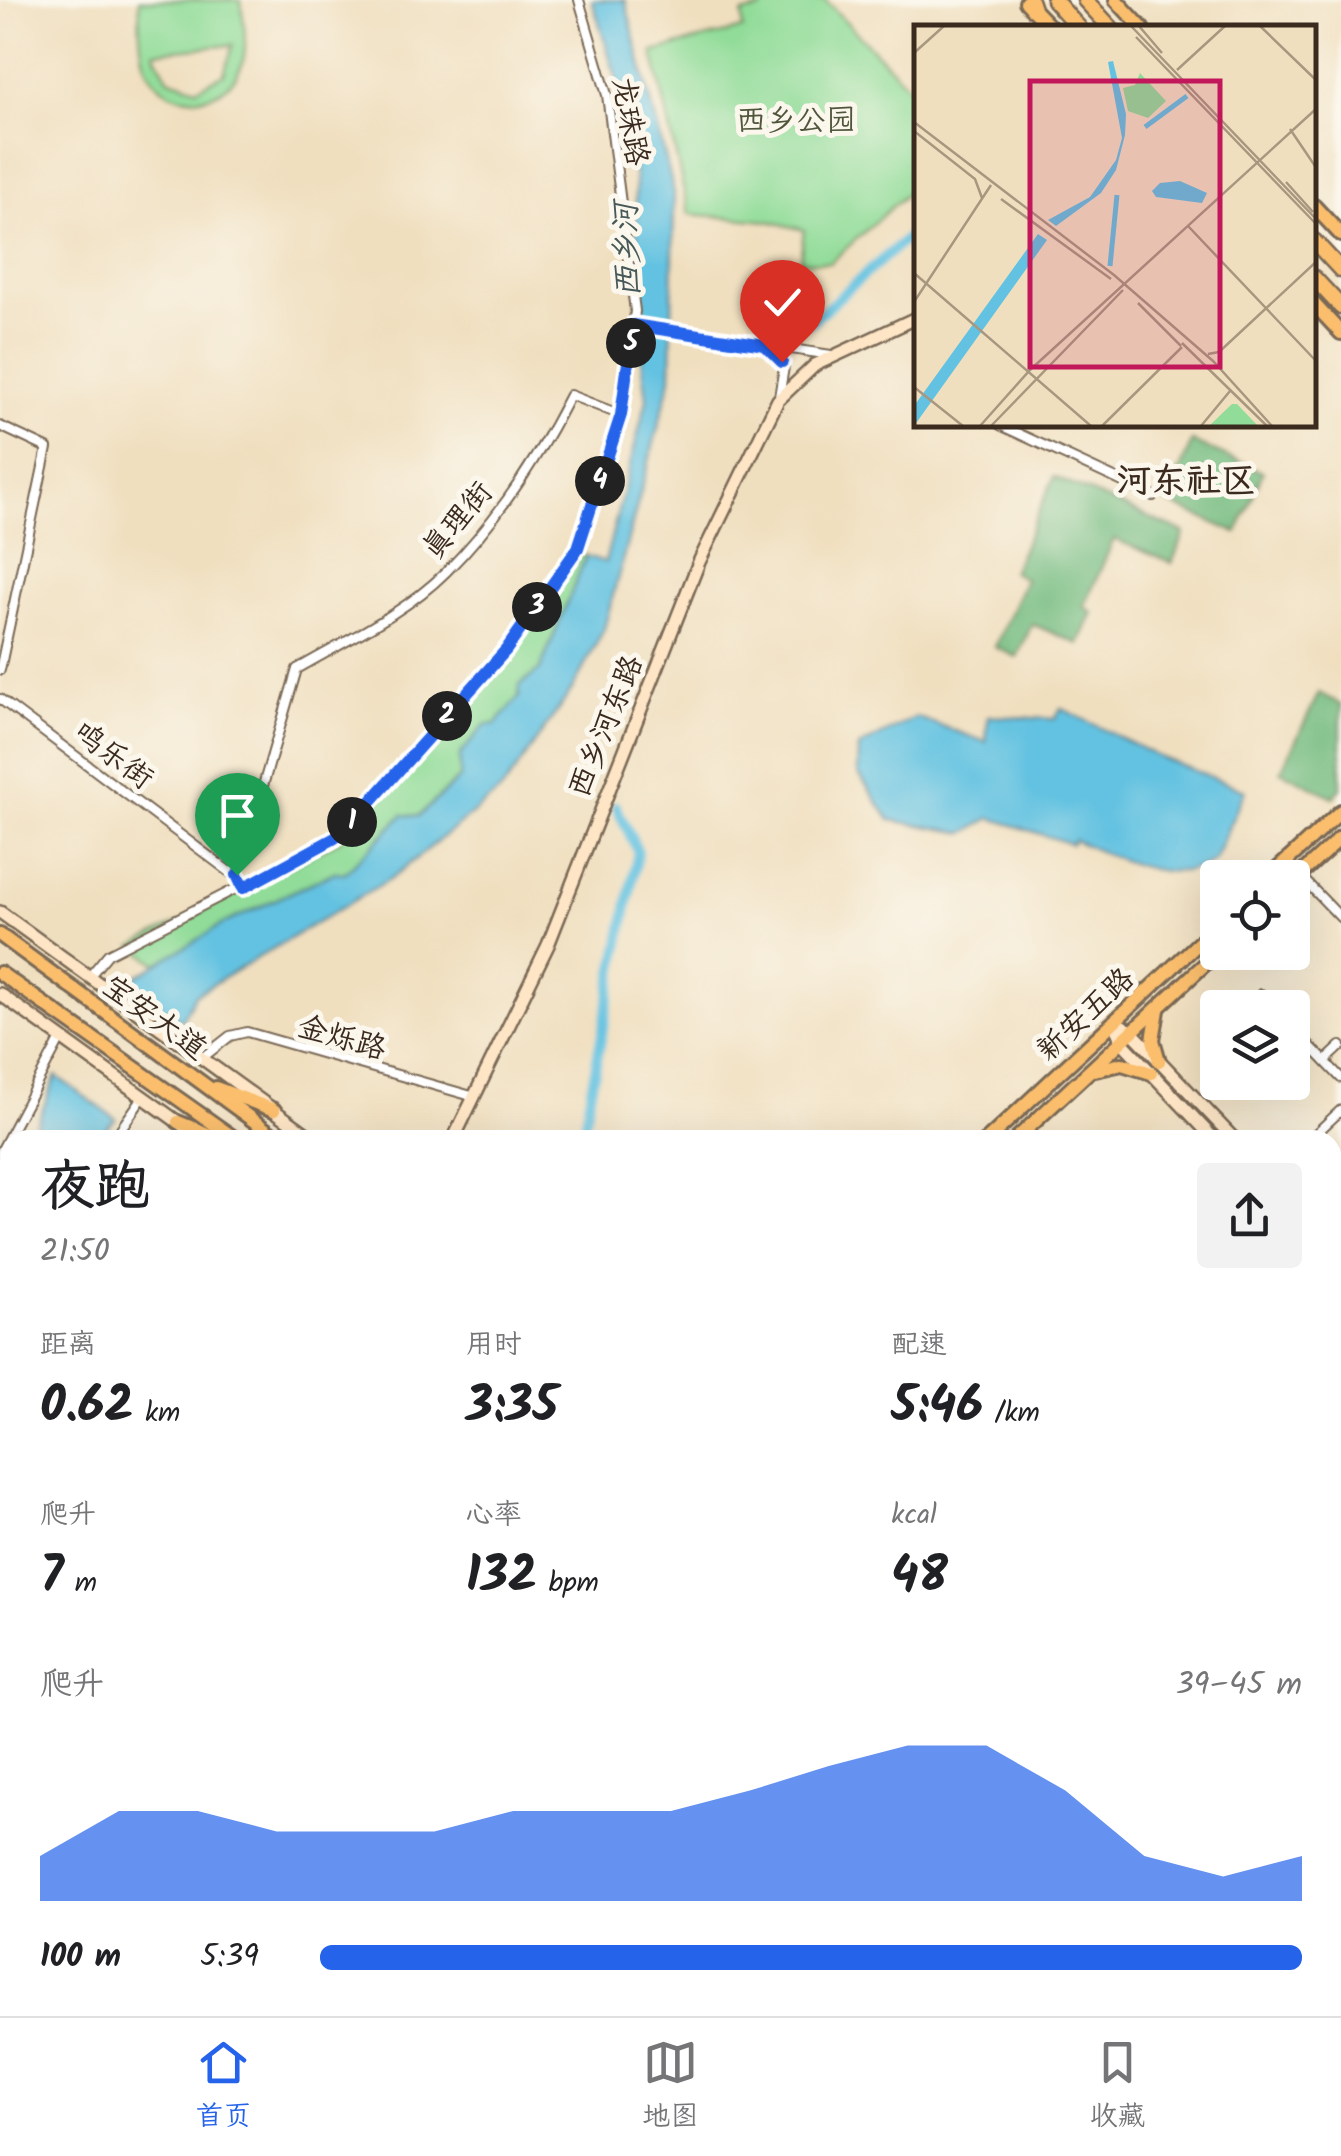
<!DOCTYPE html>
<html lang="zh">
<meta charset="utf-8">
<style>
body{margin:0;font-family:Kalam,"LXGW WenKai TC",sans-serif;background:#f2f2f2;color:#202124;height:100vh;display:flex;flex-direction:column;font-size:38px;white-space:nowrap}
*{box-sizing:border-box;margin:0}
p{font-size:32px;color:#757577}
.icon{flex:none;width:55px;height:55px;fill:none;stroke:currentColor;stroke-width:2;stroke-linecap:round;stroke-linejoin:round}
.map{position:relative;flex:1;overflow:hidden}
.sheet{position:absolute;left:0px;top:1130px;width:1342px;height:888px;display:flex;flex-direction:column;background:#fff;border-radius:30px 30px 0 0;box-shadow:0 10px 40px #0002}
.sheet>*{flex:none}
.controls{position:absolute;left:1200px;top:860px;display:grid;gap:20px}
.controls a{display:grid;place-items:center;width:110px;height:110px;border-radius:10px;background:#fff;box-shadow:0 10px 40px #0002;font-size:50px}
.pin{position:absolute;display:grid;place-items:center;width:85px;height:85px;color:#fff;margin:-102px -42px;border-radius:50% 50% 50% 0;rotate:-45deg;box-shadow:0 0 10px #0007}
.pin .icon{rotate:45deg}
.km{position:absolute;width:50px;height:50px;margin:-25px;border-radius:50%;background:#222;color:#fff;font-size:28px;line-height:50px;text-align:center}
.round{display:grid;place-items:center;flex:none;width:105px;height:105px;border-radius:10px;background:#f2f2f2}
.overview{display:flex;align-items:center;justify-content:space-between;height:170px;padding:0 40px}
h1{font-size:55px;font-weight:700;line-height:75px}
.stats{display:grid;grid-template-columns:repeat(3,1fr);gap:15px;height:170px;padding:10px 40px}
.stats div{display:grid;align-content:center}
.stats b{font-size:50px;font-weight:700}
.stats small{font-size:28px;font-weight:400}
.stats p{font-size:28px}
.chart{height:280px;padding:20px 40px}
.chart p{display:flex;justify-content:space-between}
.chart svg{width:100%;height:180px;margin-top:10px;fill:#2563eb;opacity:.7}
ul{padding:0 40px;list-style:none;font-size:32px}
li{display:grid;grid-template-columns:160px 120px 1fr;align-items:center;height:75px}
li i{height:25px;border-radius:12px;background:#2563eb}
.dock{display:flex;justify-content:space-around;align-items:center;height:140px;border-top:2px solid #e0e0e0;background:#fff;font-size:28px;color:#757577}
.dock a{display:grid;justify-items:center;gap:5px}
.dock .active{color:#2563eb}
.map>svg:first-child{display:block}
.green{fill:#90dc98;stroke:#66835b;stroke-width:2.5;fill-rule:evenodd}
.forest{fill:#74bc80;stroke:#58734f;stroke-width:2.5}
.water{fill:#63c2e1;stroke:#4f7680;stroke-width:2.5}
.lines{fill:none;stroke-linecap:round;stroke-linejoin:round}
.canal{stroke:#63c2e1;stroke-width:10}
.street-casing{stroke:#7a6956;stroke-width:12}
.secondary-casing{stroke:#7a6956;stroke-width:16}
.primary-casing{stroke:#7a6956;stroke-width:18}
.highway-casing{stroke:#7a6956;stroke-width:19}
.street{stroke:#fff;stroke-width:8}
.secondary{stroke:#fde5c5;stroke-width:11}
.primary{stroke:#fabe6d;stroke-width:12}
.highway{stroke:#fabe6d;stroke-width:14}
.route-casing{stroke:#fff;stroke-width:20}
.route{stroke:#2563eb;stroke-width:12}
.labels{text-anchor:middle;stroke-width:10;stroke-linejoin:round;paint-order:stroke}
.park-label{font-size:30px;fill:#50563c;stroke:#fbf7ec}
.street-label{font-size:30px;fill:#3b2a1e;stroke:#fbf7ec}
.water-label{font-size:32px;font-style:italic;fill:#475858;stroke:#fbf7ec}
.quarter-label{font-size:35px;font-weight:bold;fill:#3b2a1e;stroke:#fbf7ec}
.inset-river{fill:none;stroke:#63c2e1;stroke-width:5}
.inset-road{fill:none;stroke:#a8977f;stroke-width:2.5}
.view{fill:#c2185b;fill-opacity:0.15;stroke:#c2185b;stroke-width:5}
.inset-edge{fill:none;stroke:#3b2a1e;stroke-width:5}
</style>
<div class="map">
<svg width="1341" height="2016" viewBox="0 0 1341 2016">
<rect width="100%" height="100%" fill="#fbf7ec"/>
<filter id="ink" filterUnits="userSpaceOnUse"><feTurbulence type="fractalNoise" baseFrequency=".01" numOctaves="2"/><feDisplacementMap in="SourceGraphic" scale="20" xChannelSelector="R" yChannelSelector="G"/><feConvolveMatrix kernelMatrix="1 2 1 2 8 2 1 2 1" color-interpolation-filters="sRGB"/></filter>
<filter id="wash" filterUnits="userSpaceOnUse"><feTurbulence type="fractalNoise" baseFrequency=".0048" numOctaves="4" result="noise"/><feDisplacementMap in="SourceGraphic" scale="40" xChannelSelector="R" yChannelSelector="G"/><feGaussianBlur stdDeviation="2.25" result="paint"/><feColorMatrix in="noise" values="0 0 0 0 0 0 0 0 0 0 0 0 0 0 0 0 0 1.4 0 .05"/><feComposite in="paint" operator="in"/></filter>
<g filter="url(#wash)">
<rect width="100%" height="100%" fill="#f0dfbf"/>
<g class="green">
<path d="M139,0H241C243,22 250,49 240,69C222,108 165,108 147,69C138,49 140,22 139,0ZM233,45L224,74L197,88L168,78L154,52Z"/>
<path d="M758,0H825L916,94V185L830,263L800,261L804,230L768,221L689,214L653,52L743,29L742,14L762,9Z"/>
<path d="M580,554L586,556L540,670L460,777L419,816L403,815L345,874L335,872L225,923L160,966L133,946L340,840L509,652Z"/>
</g>
<g class="forest">
<path d="M1192,442L1263,472L1237,533L1166,502Z"/>
<path d="M1054,477L1185,533L1172,563L1114,539L1084,607L1093,612L1079,644L1032,624L1017,657L995,647L1025,579L1012,572Z"/>
<path d="M1319,693L1341,704V789L1333,797L1281,771Z"/>
</g>
<g class="water">
<path d="M592,0H625L674,192L671,379L604,629L573,688L503,789L393,877L195,995L181,1021L127,982L225,923L335,872L345,873L403,815L419,816L460,778V755L485,725L496,724L519,697L520,685L540,670L586,556L605,562L647,399L639,338L635,178L616,77Z"/>
<path d="M1061,708L1159,757L1245,790L1214,861C1173,888 1114,857 1073,840L1071,844L991,818L965,833L890,820L858,773L859,747L916,717L986,742L988,716L1055,719Z"/>
<path d="M56,1076L116,1119L93,1140H30Z"/>
</g>
<g class="lines">
<g class="canal">
<path d="M811,322L916,230"/>
<path d="M581,1140L638,852L616,806"/>
</g>
</g>
</g>
<g filter="url(#ink)">
<g class="lines">
<g class="street-casing">
<g id="street">
<path d="M633,325L831,355"/>
<path d="M769,348L784,367L779,397"/>
<path d="M1000,425L1153,496"/>
<path d="M0,426L47,448L0,670"/>
<path d="M0,699L239,879"/>
<path d="M1286,861L1341,918"/>
<path d="M237,875L297,669C347,640 405,613 446,572C497,521 538,458 570,395L621,415"/>
<path d="M89,977L108,954L335,838L506,650L578,548L621,415L635,311L607,95L579,0"/>
<path d="M1261,994L1274,1008"/>
<path d="M1292,1027L1341,1078"/>
<path d="M202,1058L230,1036L247,1032L475,1097"/>
<path d="M1325,1061L1341,1046"/>
<path d="M113,1140L143,1097"/>
<path d="M1309,1140L1341,1110"/>
<path d="M0,1153L61,1038"/>
<path d="M0,1271L10,1257"/>
<path d="M0,1402L10,1389"/>
<path d="M1332,1560L1341,1569"/>
<path d="M0,1655L10,1644"/>
<path d="M1332,1680L1341,1672"/>
<path d="M0,1830L10,1839"/>
<path d="M0,1911L10,1900"/>
<path d="M837,2008L845,2016"/>
</g>
</g>
<g class="secondary-casing">
<g id="secondary">
<path d="M0,912L315,1140"/>
<path d="M0,994L203,1140"/>
<path d="M1114,1021L1131,1031L1235,1140"/>
<path d="M1114,1021L1121,1041L1215,1140"/>
<path d="M453,1140L548,945L699,562L778,400L815,365L916,318"/>
<path d="M1332,1243L1341,1252"/>
<path d="M1332,1263L1341,1272"/>
<path d="M1332,1377L1341,1369"/>
<path d="M1332,1911L1341,1904"/>
<path d="M1332,1994L1341,2002"/>
<path d="M1225,2008L1234,2016"/>
<path d="M401,2016L423,2008L441,2016"/>
<path d="M649,2016L658,2008"/>
<path d="M964,2016L973,2008"/>
<path d="M987,2016L996,2008"/>
</g>
</g>
<g class="primary-casing">
<g id="primary">
<path d="M1116,0L1142,28"/>
<path d="M1026,2L1051,28"/>
<path d="M1314,206L1341,235"/>
<path d="M1314,304L1341,333"/>
<path d="M1268,878L1341,811"/>
<path d="M1292,882L1341,837"/>
<path d="M0,935L280,1140"/>
<path d="M0,973L237,1140"/>
<path d="M1158,1010L1153,1040L1159,1061"/>
<path d="M1095,1070L1122,1064L1151,1073"/>
<path d="M216,1088L274,1110"/>
<path d="M178,1122L222,1140"/>
<path d="M987,1140L1218,925"/>
<path d="M1015,1140L1218,952"/>
<path d="M1254,2008L1263,2016"/>
<path d="M1319,2008L1327,2016"/>
<path d="M14,2016L28,2009"/>
<path d="M106,2016L115,2008"/>
</g>
</g>
<g class="highway-casing">
<g id="highway">
<path d="M1030,0L1033,9"/>
<path d="M1054,0L1079,28"/>
<path d="M1085,0L1111,28"/>
<path d="M1314,241L1341,270"/>
<path d="M1314,278L1341,307"/>
</g>
</g>
<use href="#street" class="street"/>
<use href="#secondary" class="secondary"/>
<use href="#primary" class="primary"/>
<use href="#highway" class="highway"/>
</g>
</g>
<g class="lines" filter="url(#ink)">
<g class="route-casing">
<path id="route" d="M237,875L243,888L335,838L357,817L506,650L578,548L621,415L633,325L765,345L782,362"/>
</g>
<use href="#route" class="route"/>
</g>
<g class="labels">
<g class="park-label">
<text x="796" y="130">西乡公园</text>
</g>
<g class="street-label">
<text transform="translate(631 121) rotate(80)" y="10">龙珠路</text>
<text transform="translate(457 520) rotate(-50)" y="10">真理街</text>
<text transform="translate(605 726) rotate(-68)" y="10">西乡河东路</text>
<text transform="translate(114 755) rotate(37)" y="10">鸣乐街</text>
<text transform="translate(1085 1014) rotate(-43)" y="10">新安五路</text>
<text transform="translate(155 1017) rotate(36)" y="10">宝安大道</text>
<text transform="translate(342 1037) rotate(16)" y="10">金烁路</text>
</g>
<g class="water-label">
<text transform="translate(626 250) rotate(-92)" y="11">西乡河</text>
</g>
<g class="quarter-label">
<text x="1186" y="492">河东社区</text>
</g>
</g>
<g transform="translate(914 25)">
<rect width="402" height="402" fill="#f0dfbf"/>
<path d="M226,48L252,76L234,93L214,86L209,63L221,60ZM318,379H323L344,401H295Z" fill="#90dc98"/>
<path d="M199,36L212,89L211,110L202,145L187,168L142,201L134,195L176,172L202,135L208,113L194,37ZM266,156L293,168L288,178L242,172L238,166L246,158ZM124,209L133,215L0,401V381Z" fill="#63c2e1"/>
<path class="inset-river" d="M231,102L273,71M196,241L203,170"/>
<path class="inset-road" d="M217,1L403,195M225,1L248,28M346,1L403,56M222,12L403,200M0,28L30,1M263,45L311,1M0,97L200,250L299,336L358,401M376,104L403,144M0,106L61,154L68,173M372,157L399,187M87,174L197,254M274,201L403,337M0,248L177,401M0,277L77,160M224,278L267,321M268,318L353,401M294,329L305,327L403,236M0,362L49,401M66,401L116,345L403,83M77,401L209,265M188,401L268,322M287,401L316,366"/>
<path class="view" d="M116,56H306V342H116Z"/>
<rect width="402" height="402" class="inset-edge"/>
</g>
</svg>
<div class="controls">
<a><svg class="icon" aria-label="locate" viewBox="0 0 24 24"><circle cx="12" cy="12" r="6"/><path d="M12 2v4M12 18v4M2 12h4M18 12h4"/></svg></a>
<a><svg class="icon" aria-label="layers" viewBox="0 0 24 24"><path d="M12 4l9 5-9 5-9-5zM3 14l9 5 9-5"/></svg></a>
</div>
<div class="pin" style="left:237px;top:875px;background:#1e9e55"><svg class="icon" aria-label="arrive" viewBox="0 0 24 24"><path d="M6 21V4h12l-3 4 3 4H6"/></svg></div>
<div class="pin" style="left:782px;top:362px;background:#d93025"><svg class="icon" aria-label="check" viewBox="0 0 24 24"><path d="M5 12l5 5 9-10"/></svg></div>
<b class="km" style="left:352px;top:822px">1</b>
<b class="km" style="left:447px;top:716px">2</b>
<b class="km" style="left:537px;top:607px">3</b>
<b class="km" style="left:600px;top:481px">4</b>
<b class="km" style="left:631px;top:343px">5</b>
<section class="sheet">
<div class="overview"><div><h1>夜跑</h1><p>21:50</p></div><a class="round"><svg class="icon" aria-label="share" viewBox="0 0 24 24"><path d="M12 15V3M7 8l5-5 5 5M5 13v7h14v-7"/></svg></a></div>
<div class="stats">
<div><p>距离</p><b>0.62<small> km</small></b></div>
<div><p>用时</p><b>3:35</b></div>
<div><p>配速</p><b>5:46<small> /km</small></b></div>
</div>
<div class="stats">
<div><p>爬升</p><b>7<small> m</small></b></div>
<div><p>心率</p><b>132<small> bpm</small></b></div>
<div><p>kcal</p><b>48</b></div>
</div>
<div class="chart"><p><span>爬升</span>39–45 m</p>
<svg viewBox="0 0 160 44" preserveAspectRatio="none"><path d="M0 44V33L10 22L20 22L30 27L40 27L50 27L60 22L70 22L80 22L90 17L100 11L110 6L120 6L130 17L140 33L150 38L160 33V44z"/></svg>
</div>
<ul>
<li><b>100 m</b>5:39<i style="width:100%"></i></li>
</ul>
</section>
</div>
<nav class="dock">
<a class="active"><svg class="icon" aria-label="home" viewBox="0 0 24 24"><path d="M3 11l9-7 9 7M6 9v11h12V9"/></svg>首页</a>
<a><svg class="icon" aria-label="map" viewBox="0 0 24 24"><path d="M3 6l6-2 6 2 6-2v14l-6 2-6-2-6 2zM9 4v14M15 6v14"/></svg>地图</a>
<a><svg class="icon" aria-label="saved" viewBox="0 0 24 24"><path d="M7 4h10v16l-5-4-5 4z"/></svg>收藏</a>
</nav>
